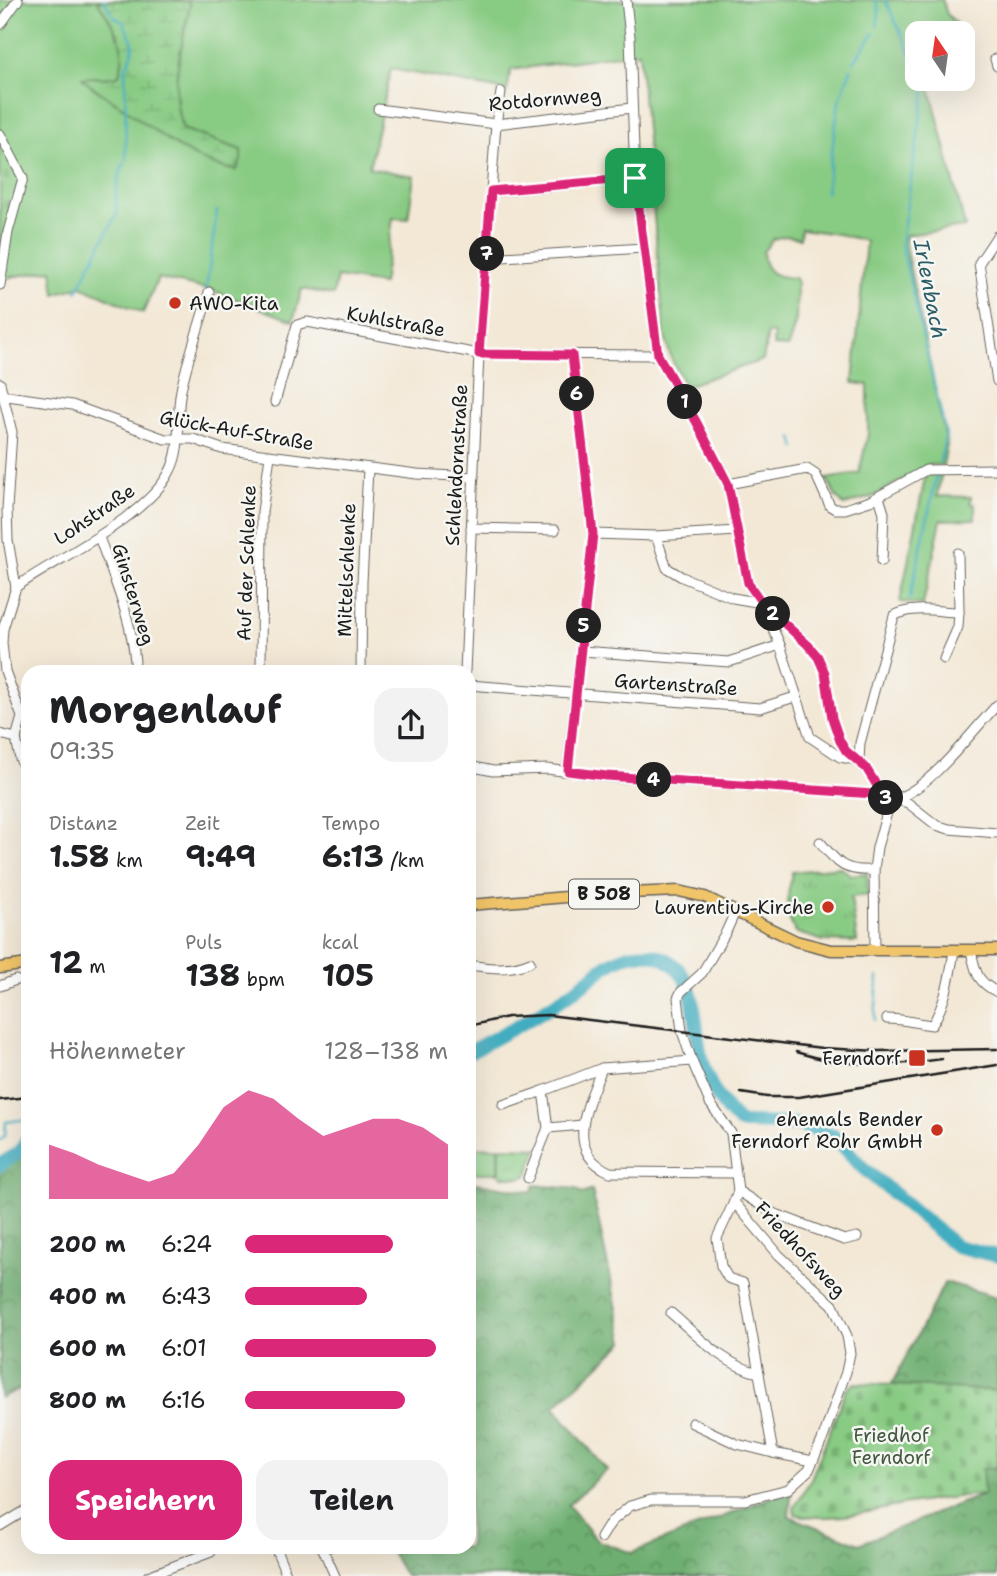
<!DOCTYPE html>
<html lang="de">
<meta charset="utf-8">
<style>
body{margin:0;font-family:"Shantell Sans",sans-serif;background:#f2f2f2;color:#202124;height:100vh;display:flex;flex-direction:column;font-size:26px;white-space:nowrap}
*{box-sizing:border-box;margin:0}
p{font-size:23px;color:#757577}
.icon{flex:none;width:38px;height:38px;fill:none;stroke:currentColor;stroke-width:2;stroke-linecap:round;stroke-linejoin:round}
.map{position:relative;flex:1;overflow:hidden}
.details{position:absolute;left:21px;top:665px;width:455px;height:889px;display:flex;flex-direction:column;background:#fff;border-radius:21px;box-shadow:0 7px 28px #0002}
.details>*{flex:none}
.needle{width:46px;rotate:347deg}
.fabs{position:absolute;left:905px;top:21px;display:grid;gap:14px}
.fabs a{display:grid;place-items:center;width:70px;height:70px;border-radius:14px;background:#fff;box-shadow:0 7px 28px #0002;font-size:35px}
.pin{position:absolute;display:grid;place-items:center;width:60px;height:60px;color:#fff;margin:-30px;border-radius:14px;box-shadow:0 4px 10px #0006}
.km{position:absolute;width:35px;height:35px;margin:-18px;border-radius:50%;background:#222;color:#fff;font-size:19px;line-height:35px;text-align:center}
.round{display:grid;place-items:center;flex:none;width:74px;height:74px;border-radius:21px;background:#f2f2f2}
.summary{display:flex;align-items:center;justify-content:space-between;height:119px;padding:0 28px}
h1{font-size:38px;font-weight:700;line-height:52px}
.stats{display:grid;grid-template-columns:repeat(3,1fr);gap:10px;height:119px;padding:7px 28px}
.stats div{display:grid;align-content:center}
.stats b{font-size:30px;font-weight:700}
.stats small{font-size:19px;font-weight:400}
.stats p{font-size:19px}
.chart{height:196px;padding:14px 28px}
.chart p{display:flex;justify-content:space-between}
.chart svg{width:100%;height:126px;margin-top:7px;fill:#db2777;opacity:.7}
.primary-button{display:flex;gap:14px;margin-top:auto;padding:14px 28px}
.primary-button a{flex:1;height:80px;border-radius:21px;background:#db2777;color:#fff;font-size:28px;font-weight:700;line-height:80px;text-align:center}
.primary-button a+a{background:#f2f2f2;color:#202124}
ul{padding:0 28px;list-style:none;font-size:23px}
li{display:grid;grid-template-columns:112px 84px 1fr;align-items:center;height:52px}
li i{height:18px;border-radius:9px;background:#db2777}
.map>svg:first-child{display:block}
.grass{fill:#88cb83;stroke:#527450;stroke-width:2}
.forest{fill:url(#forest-crowns);stroke:#456646;stroke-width:2}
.wetland{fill:url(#wetland-marsh);stroke:#527450;stroke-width:2}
.cemetery{fill:url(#cemetery-stones);stroke:#527450;stroke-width:2}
.park{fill:url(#park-tufts);stroke:#527450;stroke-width:2}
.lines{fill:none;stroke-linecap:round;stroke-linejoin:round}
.stream{stroke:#42adc0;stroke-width:2.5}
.river{stroke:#42adc0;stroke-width:14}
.minor-casing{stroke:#67635d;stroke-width:11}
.major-casing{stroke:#67635d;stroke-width:13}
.minor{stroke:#fff;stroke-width:9}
.major{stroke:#f0c469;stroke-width:10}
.rail{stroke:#1c1c1c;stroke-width:2.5}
.route-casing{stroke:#fff;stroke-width:14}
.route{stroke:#db2777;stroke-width:9}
.poi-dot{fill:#c8321e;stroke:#f6f6f2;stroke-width:2.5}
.labels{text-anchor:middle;stroke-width:5;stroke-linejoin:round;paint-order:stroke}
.shield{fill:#f6f6f2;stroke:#5d5d5c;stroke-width:2}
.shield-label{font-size:18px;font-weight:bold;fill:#1c1c1c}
.street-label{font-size:19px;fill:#1c1c1c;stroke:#f6f6f2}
.poi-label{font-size:19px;fill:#1c1c1c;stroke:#f6f6f2;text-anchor:end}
.park-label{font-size:19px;fill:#425940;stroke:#f6f6f2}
.water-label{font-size:21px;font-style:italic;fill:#2d5d66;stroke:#f6f6f2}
</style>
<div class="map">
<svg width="997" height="1576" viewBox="0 0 997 1576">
<defs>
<pattern id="forest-crowns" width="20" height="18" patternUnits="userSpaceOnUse" patternTransform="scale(1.75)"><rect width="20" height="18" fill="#6eaf71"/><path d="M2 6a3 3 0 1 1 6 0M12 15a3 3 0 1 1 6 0" fill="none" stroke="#5a8e5c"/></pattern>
<pattern id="wetland-marsh" width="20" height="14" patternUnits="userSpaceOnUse" patternTransform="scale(1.75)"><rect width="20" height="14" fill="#88cb83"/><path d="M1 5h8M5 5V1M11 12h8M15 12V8" fill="none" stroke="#75ae71"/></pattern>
<pattern id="cemetery-stones" width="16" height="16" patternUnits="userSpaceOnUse" patternTransform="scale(1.75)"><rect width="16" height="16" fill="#88cb83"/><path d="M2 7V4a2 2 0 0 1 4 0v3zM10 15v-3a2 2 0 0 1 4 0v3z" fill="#75ae71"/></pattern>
<pattern id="park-tufts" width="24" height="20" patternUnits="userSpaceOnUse" patternTransform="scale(1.75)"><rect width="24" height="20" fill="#88cb83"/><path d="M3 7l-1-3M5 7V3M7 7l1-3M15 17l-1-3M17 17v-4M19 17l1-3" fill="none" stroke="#75ae71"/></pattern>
</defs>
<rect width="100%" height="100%" fill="#f6f6f2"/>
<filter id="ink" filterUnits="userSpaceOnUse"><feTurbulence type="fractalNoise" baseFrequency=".0143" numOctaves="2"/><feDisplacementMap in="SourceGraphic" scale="14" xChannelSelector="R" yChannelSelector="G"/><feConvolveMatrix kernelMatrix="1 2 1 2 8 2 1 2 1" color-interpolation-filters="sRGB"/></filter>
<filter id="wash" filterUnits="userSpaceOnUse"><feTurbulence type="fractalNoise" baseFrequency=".00686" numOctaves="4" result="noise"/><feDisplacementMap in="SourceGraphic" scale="28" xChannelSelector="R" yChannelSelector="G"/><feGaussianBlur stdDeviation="1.57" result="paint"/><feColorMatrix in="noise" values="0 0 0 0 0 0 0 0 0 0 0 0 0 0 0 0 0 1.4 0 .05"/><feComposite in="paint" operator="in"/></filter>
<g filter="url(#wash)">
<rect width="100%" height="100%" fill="#f3e8d6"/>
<g class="grass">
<path d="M0,0H942L947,14L966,34L917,33V55L915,56L917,61V79H926L930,87L965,227L906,235L905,245L947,445L943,465H928L874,496L844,505L836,497L829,482L821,480L859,473L868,434V385L853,383L866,241L838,234L801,229L800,238L786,236L773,239L763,252C764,273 775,277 795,278L797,282L796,320L788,347L773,346L774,334L768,333L763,360L685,386L671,358L665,337L639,52L511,70L507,91L391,69L369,168L414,176L408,219L393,218L383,284L337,277L333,295L302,289L293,321L214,291L158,278L143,313L81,286L55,294L52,270L5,278L0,140Z"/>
<path d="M942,471L937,496L971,497L970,503L975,505V519L941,520L923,605L900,602L926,473Z"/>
<path d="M498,1147V1173H469V1148Z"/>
</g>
<g class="forest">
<path d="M28,1154V1385L0,1398V1170Z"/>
<path d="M469,1182L532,1192L535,1185L576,1189L582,1194L592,1190L624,1342L554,1407L607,1470L568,1505L598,1541L632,1553L792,1489L789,1516L859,1544L984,1494L981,1469L997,1467V1576H405L388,1547H469Z"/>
<path d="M945,1282L997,1297V1391L891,1385Z"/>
</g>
<path class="wetland" d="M97,0L186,1L190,4C183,43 167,91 183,129L241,150V160L237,170C197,166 158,133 127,110C112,99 95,91 82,78C95,75 106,81 119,75C130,44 112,25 97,0Z"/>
<g class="cemetery">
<path d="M0,140L20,180L1,253H0Z"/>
<path d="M855,1383L997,1391V1467L982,1469L984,1494C959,1496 934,1500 908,1504C870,1511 833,1523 795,1514L794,1508L811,1479L846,1390Z"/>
</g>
<g class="park">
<path d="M840,867L851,875L867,873L868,895L851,897L857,942L824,941L797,933C782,915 788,894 792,872Z"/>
<path d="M500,1147L538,1148L527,1176L520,1178L500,1176Z"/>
</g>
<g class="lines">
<g class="stream">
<path d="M876,0L879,12L877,26"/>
<path d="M885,0L917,66"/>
<path d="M854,61L874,33"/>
<path d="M923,79L926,84L901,243L946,435L940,462"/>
<path d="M826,192L839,102L851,69"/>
<path d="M77,291L117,213C114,199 118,172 126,161L125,70L132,54L133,42L123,22L113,16L104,0"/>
<path d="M206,291L217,211"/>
<path d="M793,438L796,448"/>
<path d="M910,598L937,474"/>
<path d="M875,1020L878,977"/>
<path d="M805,1127L814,1117"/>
<path d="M0,1140L5,1136L6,1122L28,1119"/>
</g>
<g class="river">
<path d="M469,1052C503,1034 539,1015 571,993C588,982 604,964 624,957C638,952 651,952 665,959C702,979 692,1030 703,1065C710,1087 723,1108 740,1123L796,1124L834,1136L863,1168L956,1246L997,1256"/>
<path d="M0,1165L21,1151L28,1138"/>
</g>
</g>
</g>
<g filter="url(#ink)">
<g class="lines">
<g class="minor-casing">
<g id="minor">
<path d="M626,0L630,37L635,178L658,355L697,423L728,484L748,583L762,603L808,644L818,657L825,673L832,718L840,741L846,751L866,768L879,789L891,799"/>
<path d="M0,25L18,0"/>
<path d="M997,59H995L997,66"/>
<path d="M378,109L496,124L632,108"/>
<path d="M0,134L23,178L8,232L0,285"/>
<path d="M491,192L635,178"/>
<path d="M997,236L979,263L997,381"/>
<path d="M487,258L643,248"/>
<path d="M0,383L12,432L7,509L8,540L16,587L3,629L2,643L5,671L22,717L16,738"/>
<path d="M0,395L72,405L165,439H193L222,449L417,474L474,477"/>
<path d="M275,402L297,325L307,322L479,354L658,355"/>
<path d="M728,484L807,469L816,475L830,506L835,509H845L870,501L926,470L997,469"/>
<path d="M879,497L884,513L882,561"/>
<path d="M471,528L555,530"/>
<path d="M593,534L656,536L737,531"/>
<path d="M656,536L667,568L682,577L733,598L762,603L780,645L810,737L840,757L857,760"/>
<path d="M99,537C113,577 132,619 135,662"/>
<path d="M16,587C59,557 145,518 169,473C184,446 175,418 181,390C188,357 200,325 209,292"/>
<path d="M582,651L729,662L780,645"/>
<path d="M944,659L958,627L959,612"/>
<path d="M261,672L262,512L270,456"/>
<path d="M361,672L362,582L368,469"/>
<path d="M465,672L479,354L496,124L501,92"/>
<path d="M469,685L760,708L795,697"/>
<path d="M0,734L16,738"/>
<path d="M16,738L20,759L28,776"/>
<path d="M859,760L860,743L894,616C912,605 939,612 959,612L958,553"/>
<path d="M469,766L493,771L547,769L607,777L874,794L908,803L936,825L949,829L997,833"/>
<path d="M567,771L593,534L572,355"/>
<path d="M893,799C927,793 972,731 997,705"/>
<path d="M820,842C838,864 844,872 874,870"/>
<path d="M875,950L874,870L877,847L891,799"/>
<path d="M971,951C976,972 976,981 997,992"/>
<path d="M469,965C490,968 510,971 530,962"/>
<path d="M0,986L16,980"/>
<path d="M887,1019C903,1019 916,1023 932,1025C946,1003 950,976 954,951"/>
<path d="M602,1068C588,1104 563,1152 610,1172L736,1173"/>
<path d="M503,1105L543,1091"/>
<path d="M548,1128L583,1125"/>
<path d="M528,1178L548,1128L543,1091L602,1068L692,1061"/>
<path d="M738,1191L773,1213L844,1240L857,1237"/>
<path d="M734,1202L717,1238L721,1266L728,1278L743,1283L773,1453L813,1461"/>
<path d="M671,1313C698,1336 725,1366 759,1373"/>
<path d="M692,1423L737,1444L773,1453"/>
<path d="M0,1526L28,1509"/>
<path d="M601,1538L611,1522L630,1506L651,1500H745L788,1489L809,1470L823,1438L846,1372L850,1353L847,1336L833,1305L779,1255L734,1202L738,1191L731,1133L710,1103L692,1061L682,1031L678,998L681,992L702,973L726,932L735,912"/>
<path d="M275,1547L287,1576"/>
<path d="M322,1547L335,1576"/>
<path d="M148,1576L211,1552"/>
</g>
</g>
<g class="major-casing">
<g id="major">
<path d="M469,905L603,894L679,891L705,897L796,941L831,950H997"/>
<path d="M0,968L28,964"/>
</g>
</g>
<use href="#minor" class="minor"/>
<use href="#major" class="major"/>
<g class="rail">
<path d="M469,1026L507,1017L548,1015L822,1048L878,1051L997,1049"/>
<path d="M796,1052C844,1068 893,1066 942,1059"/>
<path d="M741,1093L767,1097H799L997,1065"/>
<path d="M0,1100L28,1097"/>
</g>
</g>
</g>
<g class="lines" filter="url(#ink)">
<g class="route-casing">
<path id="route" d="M635,178L658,355L697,423L728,484L748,583L762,603L808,645L818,657L825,673L832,718L840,741L846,751L866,768L879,789L891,799L874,794L607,776L568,771L593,534L572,355L479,354L491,191Z"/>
</g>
<use href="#route" class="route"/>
</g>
<g class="poi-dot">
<circle cx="175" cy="303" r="7"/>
<circle cx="828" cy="907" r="7"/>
<rect x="908" y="1049" width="18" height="18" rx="3.5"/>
<circle cx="937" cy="1130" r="7"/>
</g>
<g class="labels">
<rect class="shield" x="569" y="879.5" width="70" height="29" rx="5"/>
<g class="shield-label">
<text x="604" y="900">B 508</text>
</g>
<g class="street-label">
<text transform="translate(545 99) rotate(-5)" y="7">Rotdornweg</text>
<text transform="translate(396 321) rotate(10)" y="7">Kuhlstraße</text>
<text transform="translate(237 430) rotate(10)" y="7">Glück-Auf-Straße</text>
<text transform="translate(456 465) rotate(-87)" y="7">Schlehdornstraße</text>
<text transform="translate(94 514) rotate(-34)" y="7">Lohstraße</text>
<text transform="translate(246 563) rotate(-88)" y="7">Auf der Schlenke</text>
<text transform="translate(346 570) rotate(-88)" y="7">Mittelschlenke</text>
<text transform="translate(134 594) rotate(73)" y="7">Ginsterweg</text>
<text transform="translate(676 684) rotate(4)" y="7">Gartenstraße</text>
<text transform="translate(801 1249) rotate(47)" y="7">Friedhofsweg</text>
</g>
<g class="poi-label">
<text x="189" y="310" text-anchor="start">AWO-Kita</text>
<text x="814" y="914">Laurentius-Kirche</text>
<text x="901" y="1065">Ferndorf</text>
<text x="923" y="1126">ehemals Bender<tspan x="923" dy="22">Ferndorf Rohr GmbH</tspan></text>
</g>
<g class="park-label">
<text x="891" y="1442">Friedhof<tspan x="891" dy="22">Ferndorf</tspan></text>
</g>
<g class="water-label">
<text transform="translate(930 289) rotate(79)" y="7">Irlenbach</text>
</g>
</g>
</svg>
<div class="fabs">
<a><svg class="needle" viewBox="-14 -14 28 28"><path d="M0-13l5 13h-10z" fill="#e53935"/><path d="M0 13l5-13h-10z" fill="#757577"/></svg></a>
</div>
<div class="pin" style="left:635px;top:178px;background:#1e9e55"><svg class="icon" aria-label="arrive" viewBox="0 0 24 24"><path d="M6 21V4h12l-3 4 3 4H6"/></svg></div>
<b class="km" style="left:685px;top:402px">1</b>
<b class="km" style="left:773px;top:614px">2</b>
<b class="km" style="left:886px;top:798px">3</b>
<b class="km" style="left:654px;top:780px">4</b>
<b class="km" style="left:584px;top:626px">5</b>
<b class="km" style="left:577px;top:394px">6</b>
<b class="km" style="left:487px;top:254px">7</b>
<section class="details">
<div class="summary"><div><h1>Morgenlauf</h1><p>09:35</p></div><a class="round"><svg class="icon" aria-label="share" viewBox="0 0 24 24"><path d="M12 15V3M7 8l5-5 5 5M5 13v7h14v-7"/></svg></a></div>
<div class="stats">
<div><p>Distanz</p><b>1.58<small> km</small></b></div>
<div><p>Zeit</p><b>9:49</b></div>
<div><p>Tempo</p><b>6:13<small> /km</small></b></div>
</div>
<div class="stats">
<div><b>12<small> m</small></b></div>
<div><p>Puls</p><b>138<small> bpm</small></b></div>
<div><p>kcal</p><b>105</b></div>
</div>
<div class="chart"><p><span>Höhenmeter</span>128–138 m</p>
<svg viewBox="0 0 160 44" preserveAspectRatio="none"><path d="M0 44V25L10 28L20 32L30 35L40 38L50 35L60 25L70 12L80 6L90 9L100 16L110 22L120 19L130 16L140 16L150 19L160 25V44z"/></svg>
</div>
<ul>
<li><b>200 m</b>6:24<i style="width:73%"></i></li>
<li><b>400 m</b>6:43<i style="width:60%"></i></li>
<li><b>600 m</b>6:01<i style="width:94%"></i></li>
<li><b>800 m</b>6:16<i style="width:79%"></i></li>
</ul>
<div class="primary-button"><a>Speichern</a><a>Teilen</a></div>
</section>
</div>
